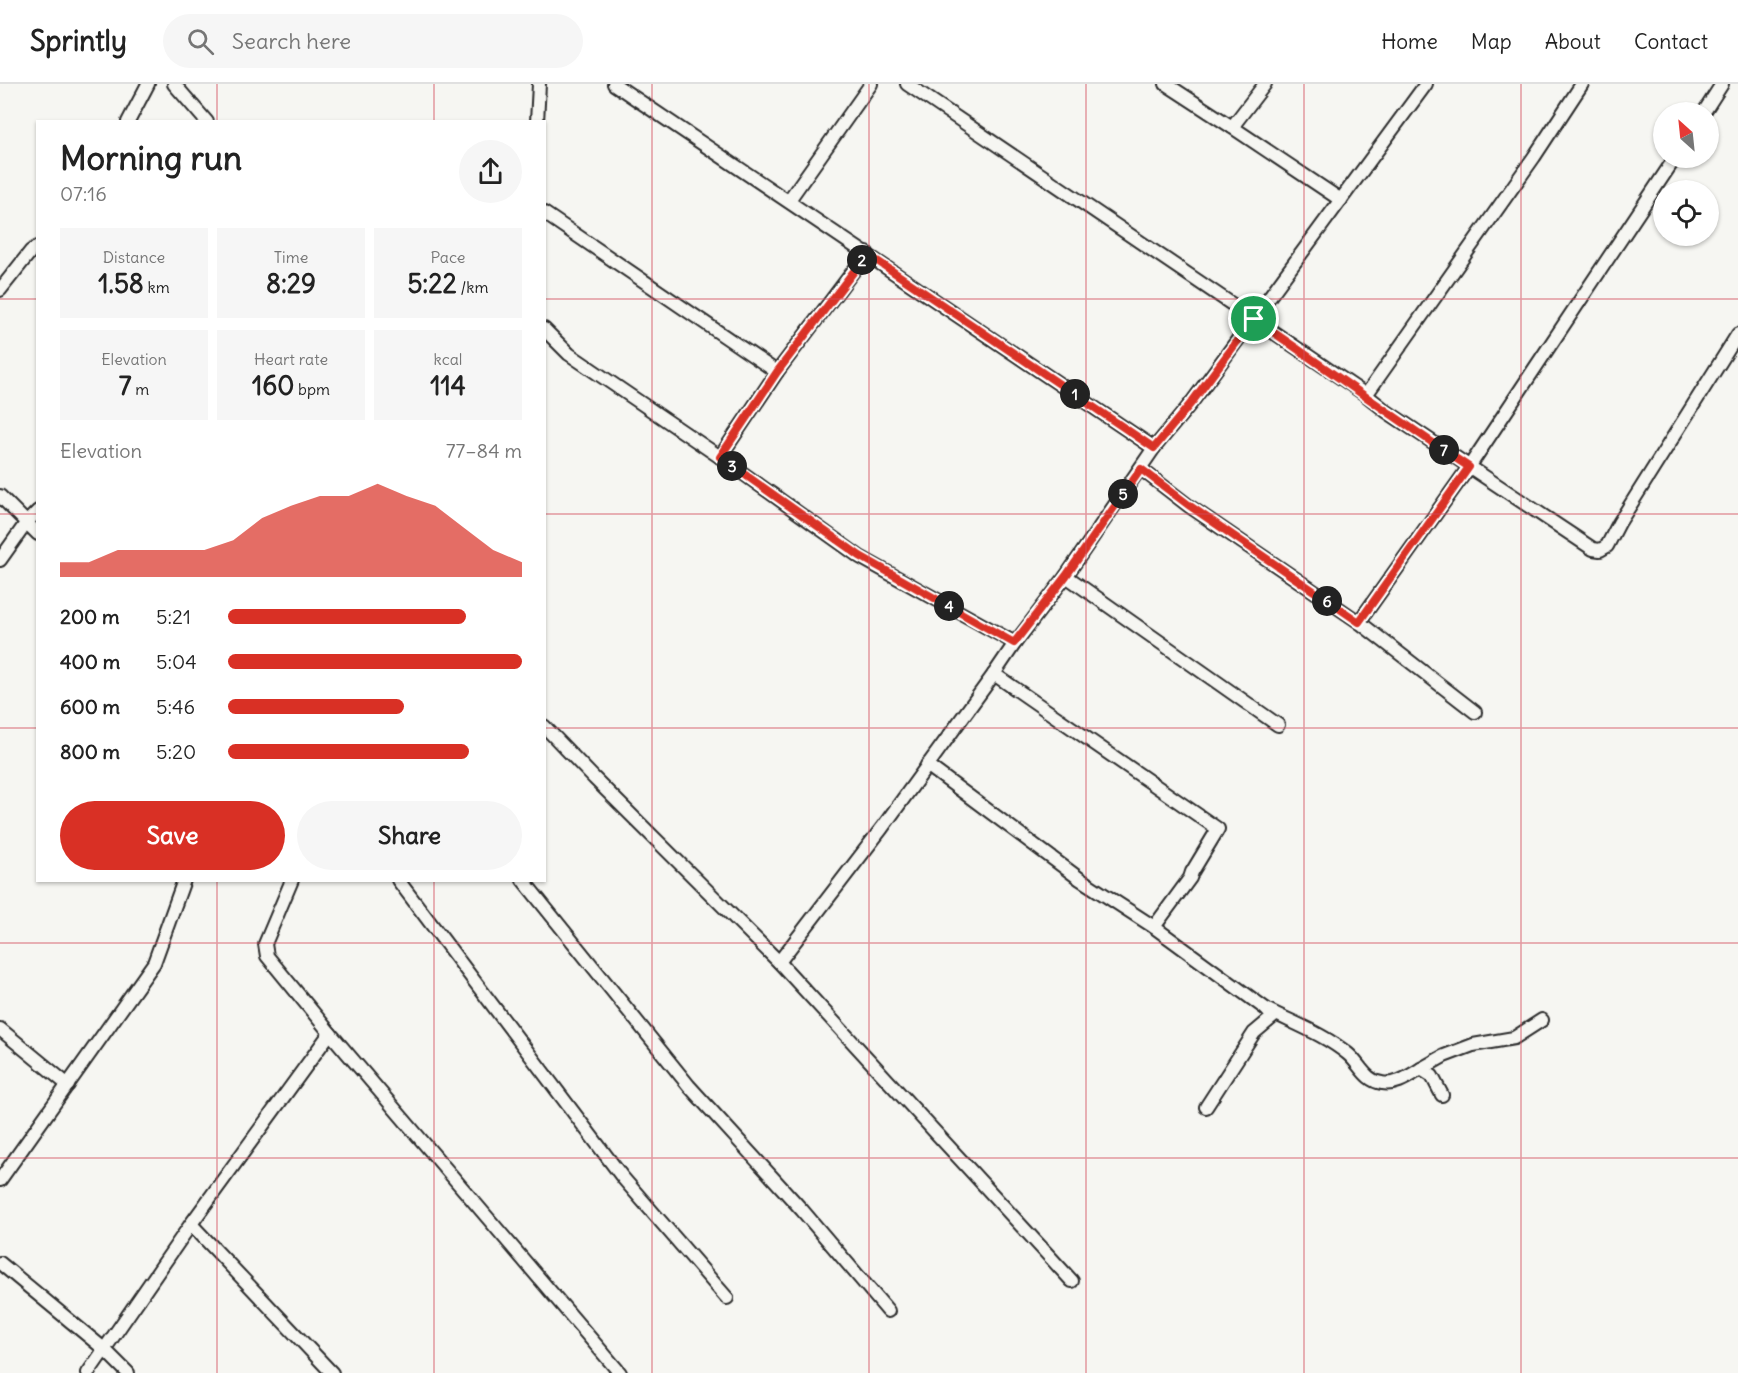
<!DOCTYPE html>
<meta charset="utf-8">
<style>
body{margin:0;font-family:Delius,sans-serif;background:#f6f6f6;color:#222;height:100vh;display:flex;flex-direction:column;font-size:22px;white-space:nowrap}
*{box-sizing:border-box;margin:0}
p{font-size:20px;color:#767676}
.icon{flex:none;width:33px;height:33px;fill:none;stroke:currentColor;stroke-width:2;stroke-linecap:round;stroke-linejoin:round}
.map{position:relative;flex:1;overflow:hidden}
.drawer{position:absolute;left:36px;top:36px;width:510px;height:762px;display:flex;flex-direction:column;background:#fff;border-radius:0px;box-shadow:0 2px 4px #0004}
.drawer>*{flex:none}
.needle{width:39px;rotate:333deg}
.controls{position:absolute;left:1653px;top:18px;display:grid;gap:12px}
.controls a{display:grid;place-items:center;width:66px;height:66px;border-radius:50%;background:#fff;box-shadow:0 2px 4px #0004;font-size:30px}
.pin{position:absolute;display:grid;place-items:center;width:51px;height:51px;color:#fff;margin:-26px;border:3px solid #fff;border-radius:50%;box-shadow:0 2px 6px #0007}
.km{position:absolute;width:30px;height:30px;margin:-15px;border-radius:50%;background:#222;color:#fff;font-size:16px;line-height:30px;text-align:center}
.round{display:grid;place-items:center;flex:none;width:63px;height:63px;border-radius:32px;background:#f6f6f6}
.summary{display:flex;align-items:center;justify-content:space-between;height:102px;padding:0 24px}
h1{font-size:33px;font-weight:800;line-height:45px}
.stats{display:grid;grid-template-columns:repeat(3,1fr);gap:9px;height:102px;padding:6px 24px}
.stats div{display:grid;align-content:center;border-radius:0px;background:#f6f6f6;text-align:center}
.stats b{font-size:26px;font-weight:800}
.stats small{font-size:16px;font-weight:400}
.stats p{font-size:16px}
.chart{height:168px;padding:12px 24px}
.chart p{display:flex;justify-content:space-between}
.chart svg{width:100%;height:108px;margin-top:6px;fill:#d93025;opacity:.7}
.button{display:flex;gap:12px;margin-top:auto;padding:12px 24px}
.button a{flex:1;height:69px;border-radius:36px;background:#d93025;color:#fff;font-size:24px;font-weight:800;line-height:69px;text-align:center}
.button a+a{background:#f6f6f6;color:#222}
ul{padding:0 24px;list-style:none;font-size:20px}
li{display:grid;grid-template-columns:96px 72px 1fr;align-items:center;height:45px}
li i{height:15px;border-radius:8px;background:#d93025}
header{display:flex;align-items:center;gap:36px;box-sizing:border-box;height:84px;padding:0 30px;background:#fff;border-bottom:2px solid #e0e0e0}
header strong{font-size:28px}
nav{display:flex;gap:33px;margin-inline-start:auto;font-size:21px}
.search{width:420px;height:54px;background:#f6f6f6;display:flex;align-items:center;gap:15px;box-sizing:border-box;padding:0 21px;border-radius:33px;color:#767676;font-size:22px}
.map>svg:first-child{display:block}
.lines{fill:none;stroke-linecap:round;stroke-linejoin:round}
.minor-casing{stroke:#2b2b2b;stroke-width:16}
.minor{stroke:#f6f6f2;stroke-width:12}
.route-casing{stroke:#fff;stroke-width:12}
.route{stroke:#d93025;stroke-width:8}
.grid{fill:none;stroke:#d1495b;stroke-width:1.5;stroke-opacity:0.55}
</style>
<header>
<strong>Sprintly</strong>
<div class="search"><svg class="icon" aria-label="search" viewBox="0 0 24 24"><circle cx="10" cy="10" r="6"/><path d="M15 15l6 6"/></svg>Search here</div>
<nav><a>Home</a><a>Map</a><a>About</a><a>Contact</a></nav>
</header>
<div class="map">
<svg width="1738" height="1289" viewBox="0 0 1738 1289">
<rect width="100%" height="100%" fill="#f6f6f2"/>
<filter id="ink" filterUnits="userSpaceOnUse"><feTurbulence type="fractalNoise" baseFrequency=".0167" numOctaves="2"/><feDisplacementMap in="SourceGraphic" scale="12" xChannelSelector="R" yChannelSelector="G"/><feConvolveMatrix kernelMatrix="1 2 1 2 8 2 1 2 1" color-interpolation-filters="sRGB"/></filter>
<g filter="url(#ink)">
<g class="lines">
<g class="minor-casing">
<g id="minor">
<path d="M174,0L207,38"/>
<path d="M614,0L1154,364"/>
<path d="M907,0L1366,311L1386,327L1593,465L1600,466L1607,462L1619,439L1738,250"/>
<path d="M1166,0L1232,43L1341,116"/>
<path d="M1704,28L1722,0"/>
<path d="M128,38L148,0"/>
<path d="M537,38L539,0"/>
<path d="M1232,43L1265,0"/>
<path d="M789,116L871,0"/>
<path d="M544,129L777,288"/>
<path d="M0,206L31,167L38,163"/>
<path d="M544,245L569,270L720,373L860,473L1015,559"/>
<path d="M1366,311L1534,73L1582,0"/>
<path d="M720,373L777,288L867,169"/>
<path d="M1141,385L1189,422L1359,538L1475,628"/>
<path d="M0,412L38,450"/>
<path d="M0,476L27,438L38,427"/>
<path d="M1066,492L1278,641"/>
<path d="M1359,538L1469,383L1675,74"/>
<path d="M994,590L1218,745L1192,788L1190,794L1154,843"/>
<path d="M544,642L594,694L779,878L1072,1197"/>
<path d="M927,681L1080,795L1154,843L1266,925"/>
<path d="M292,796L265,860L267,872L330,949L620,1289"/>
<path d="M398,796L623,1094L727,1214"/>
<path d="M523,796L689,1002L802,1126L888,1227"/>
<path d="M779,878L882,744L994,590L1015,559L1066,492L1154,364L1192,318L1426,0"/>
<path d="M0,945L68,1001"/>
<path d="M1421,985L1444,972L1473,961L1514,954L1542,936"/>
<path d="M1206,1023L1254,949L1273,933L1266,925C1293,939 1324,950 1348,970C1360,980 1365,997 1382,999C1396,1002 1409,992 1421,985L1432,992L1442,1011"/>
<path d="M0,1096L154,879L184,796"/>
<path d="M191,1140L332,1289"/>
<path d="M0,1179L104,1265L128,1289"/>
<path d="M88,1289L191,1140L330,949"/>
</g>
</g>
<use href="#minor" class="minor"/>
</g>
</g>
<g class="lines" filter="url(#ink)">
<g class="route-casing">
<path id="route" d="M867,170L1154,364L1192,318L1254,235C1326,284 1396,335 1469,383L1359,538L1190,422L1141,385L1066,492L1014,559L860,472L720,373L777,288Z"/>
</g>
<use href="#route" class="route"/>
</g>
<path class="grid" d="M217,0V38M434,0V38M652,0V1289M869,0V1289M1086,0V1289M1304,0V1289M1521,0V1289M0,215H38M544,215H1738M0,430H38M544,430H1738M0,644H38M544,644H1738M217,796V1289M434,796V1289M0,859H1738M0,1074H1738"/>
</svg>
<div class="controls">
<a><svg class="needle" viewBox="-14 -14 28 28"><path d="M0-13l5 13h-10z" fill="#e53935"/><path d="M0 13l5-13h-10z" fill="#767676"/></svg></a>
<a><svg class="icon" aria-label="locate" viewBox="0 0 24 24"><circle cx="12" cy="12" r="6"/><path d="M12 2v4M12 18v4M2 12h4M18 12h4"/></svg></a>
</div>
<div class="pin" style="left:1254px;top:235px;background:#1e9e55"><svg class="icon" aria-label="arrive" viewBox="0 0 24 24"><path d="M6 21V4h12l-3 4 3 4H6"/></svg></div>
<b class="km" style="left:1075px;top:310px">1</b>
<b class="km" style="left:862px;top:176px">2</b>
<b class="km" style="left:732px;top:382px">3</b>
<b class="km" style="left:949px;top:522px">4</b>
<b class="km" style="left:1123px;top:410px">5</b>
<b class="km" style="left:1327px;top:517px">6</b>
<b class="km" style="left:1444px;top:366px">7</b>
<section class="drawer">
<div class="summary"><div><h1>Morning run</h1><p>07:16</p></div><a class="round"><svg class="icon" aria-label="share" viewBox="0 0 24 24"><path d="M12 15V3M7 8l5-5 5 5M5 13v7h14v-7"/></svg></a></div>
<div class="stats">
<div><p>Distance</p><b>1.58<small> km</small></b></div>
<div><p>Time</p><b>8:29</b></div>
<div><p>Pace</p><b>5:22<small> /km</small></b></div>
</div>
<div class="stats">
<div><p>Elevation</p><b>7<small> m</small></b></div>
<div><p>Heart rate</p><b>160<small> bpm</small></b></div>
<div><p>kcal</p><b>114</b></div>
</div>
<div class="chart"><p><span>Elevation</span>77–84 m</p>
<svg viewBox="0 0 160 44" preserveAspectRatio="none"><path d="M0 44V38L10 38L20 33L30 33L40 33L50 33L60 29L70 20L80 15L90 11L100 11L110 6L120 11L130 15L140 24L150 33L160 38V44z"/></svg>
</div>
<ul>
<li><b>200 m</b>5:21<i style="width:81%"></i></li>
<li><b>400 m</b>5:04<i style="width:100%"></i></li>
<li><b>600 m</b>5:46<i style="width:60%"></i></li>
<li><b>800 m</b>5:20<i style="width:82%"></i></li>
</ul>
<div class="button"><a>Save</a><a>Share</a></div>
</section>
</div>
